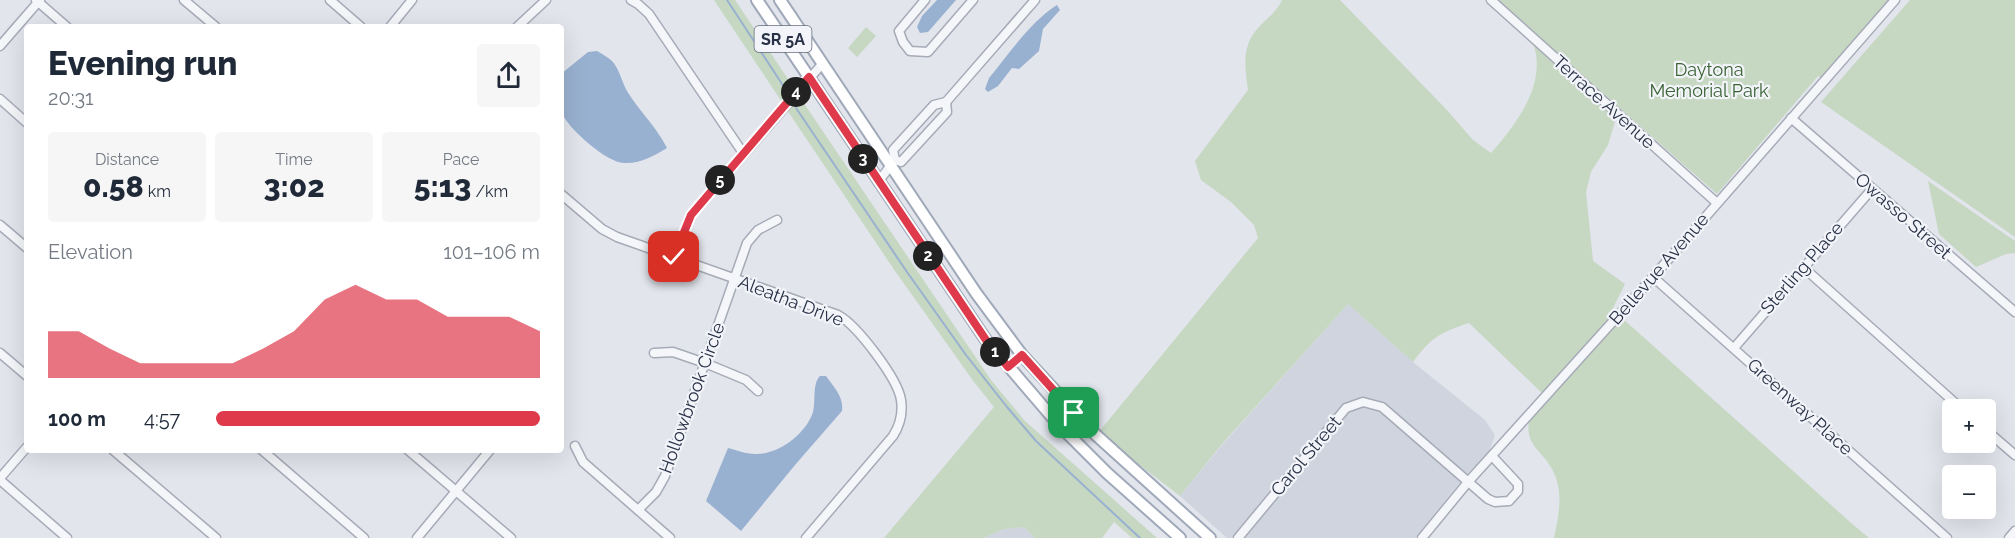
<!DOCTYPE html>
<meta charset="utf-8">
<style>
body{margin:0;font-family:Raleway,sans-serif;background:#f6f6f7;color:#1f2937;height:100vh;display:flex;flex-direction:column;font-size:22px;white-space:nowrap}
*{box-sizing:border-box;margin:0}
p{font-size:20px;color:#747a83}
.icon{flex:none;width:33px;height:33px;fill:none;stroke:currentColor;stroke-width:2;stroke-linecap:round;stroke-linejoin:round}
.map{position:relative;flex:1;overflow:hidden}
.details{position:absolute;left:24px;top:24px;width:540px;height:429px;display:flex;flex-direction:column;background:#fff;border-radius:6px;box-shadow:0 6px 24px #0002}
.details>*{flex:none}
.controls{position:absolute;left:1942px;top:399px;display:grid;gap:12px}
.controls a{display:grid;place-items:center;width:54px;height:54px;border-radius:6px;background:#fff;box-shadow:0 6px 24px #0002;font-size:30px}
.pin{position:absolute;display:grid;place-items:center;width:51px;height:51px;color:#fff;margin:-26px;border-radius:12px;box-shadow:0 3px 9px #0006}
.km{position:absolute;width:30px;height:30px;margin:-15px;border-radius:50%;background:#222;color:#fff;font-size:16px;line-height:30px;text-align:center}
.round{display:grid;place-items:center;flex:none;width:63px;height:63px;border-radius:6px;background:#f6f6f7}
.overview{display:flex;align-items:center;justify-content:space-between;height:102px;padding:0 24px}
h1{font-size:33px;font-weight:800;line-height:45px}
.figures{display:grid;grid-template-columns:repeat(3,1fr);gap:9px;height:102px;padding:6px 24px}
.figures div{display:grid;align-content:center;border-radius:6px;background:#f6f6f7;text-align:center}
.figures b{font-size:30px;font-weight:800}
.figures small{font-size:16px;font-weight:400}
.figures p{font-size:16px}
.chart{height:168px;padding:12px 24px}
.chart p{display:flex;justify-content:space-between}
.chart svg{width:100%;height:108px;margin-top:6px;fill:#de3a4b;opacity:.7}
ul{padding:0 24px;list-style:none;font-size:20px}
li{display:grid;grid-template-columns:96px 72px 1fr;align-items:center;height:45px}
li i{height:15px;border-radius:8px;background:#de3a4b}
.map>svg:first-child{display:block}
.built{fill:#cfd4de}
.green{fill:#c6d7c2}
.water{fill:#99b1d0}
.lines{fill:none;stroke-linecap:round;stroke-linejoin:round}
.stream{stroke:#99b1d0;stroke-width:2}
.minor-casing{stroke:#a6abb7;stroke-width:11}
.major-casing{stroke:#a0a9b9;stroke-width:14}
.minor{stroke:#f5f6f9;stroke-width:8}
.major{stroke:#fff;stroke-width:10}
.route-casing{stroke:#fff;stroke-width:12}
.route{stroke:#de3a4b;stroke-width:8}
.labels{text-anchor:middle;stroke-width:4.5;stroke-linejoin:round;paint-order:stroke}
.shield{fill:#f2f4f9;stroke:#656c7c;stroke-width:1.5}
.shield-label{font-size:16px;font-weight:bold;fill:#283146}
.park-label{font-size:18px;fill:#3a6333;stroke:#f2f4f9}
.street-label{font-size:18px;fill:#283146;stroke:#f2f4f9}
</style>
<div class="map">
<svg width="2015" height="538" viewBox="0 0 2015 538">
<rect width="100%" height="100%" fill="#e2e5ec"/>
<g class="built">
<path d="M1348,304L1413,362L1485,420L1495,435L1489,452L1466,475L1384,403L1373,399L1361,398L1342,405L1232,538H1227L1180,496L1222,445Z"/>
<path d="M1364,406L1380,410L1461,481L1415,538H1243L1348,412Z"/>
<path d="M1024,527L1035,538H983L1004,529Z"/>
</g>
<g class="green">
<path d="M714,0H735L794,88L782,102Z"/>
<path d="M1282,0H1340L1446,109L1473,140L1491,153C1516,125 1548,83 1533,43L1616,118L1608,145L1591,172L1586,192L1593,261L1625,284L1612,310L1615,313L1542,393L1469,323C1439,333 1432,337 1413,362L1348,304L1222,444L1180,496L1098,433L1258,238L1254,225L1231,202L1201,180L1195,161L1248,90C1245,67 1241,47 1258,28C1267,18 1276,13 1282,0Z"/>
<path d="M1497,0H1889L1821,78L1818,76L1717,194Z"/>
<path d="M1910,0H2015V237L1821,102Z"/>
<path d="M866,27L876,36L857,57L848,48Z"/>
<path d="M799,96L991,380L1025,421L1157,538H1132L1114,522L1102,538H1035L1024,527L1004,529L983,538H884L994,407L974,382L895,271L787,110Z"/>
<path d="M1928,181L2015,241V253L2006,254L1976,267L1939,234Z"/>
<path d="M1622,318L1850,522L1869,538H1554C1559,515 1564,491 1552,469C1542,450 1525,446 1529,421Z"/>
</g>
<g class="water">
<path d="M937,0H956L928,32L920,33L917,27L922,16Z"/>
<path d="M1057,5L1060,10L1043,29L1039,51L1019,69L1012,68L998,86L988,92L985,89L989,78C1009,54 1030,22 1057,5Z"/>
<path d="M597,51C602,54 608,57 612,61C619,68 622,82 627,91C639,111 656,126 667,148C654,156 640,164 624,163C607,163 566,127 561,111C558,101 561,85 561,74L588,52Z"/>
<path d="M820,376H826C834,387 844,397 842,411L795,465L741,531L706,501L728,448C736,450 746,454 755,454C778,455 806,434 813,412C816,401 812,384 820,376Z"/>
</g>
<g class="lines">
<g class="stream">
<path d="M727,0L784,87"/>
<path d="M796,108L907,272L966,355L1007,407L1036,441L1140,538"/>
</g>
<g class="minor-casing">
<g id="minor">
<path d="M36,0L67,27"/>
<path d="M184,0L216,27"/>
<path d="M330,0L361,27"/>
<path d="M631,0L638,4L649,14L743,153"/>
<path d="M925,0L899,31L903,42L910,51L928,52L973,0"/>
<path d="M1491,0L1717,203"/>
<path d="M390,27L412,0"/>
<path d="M517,27L546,0"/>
<path d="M0,46L40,0"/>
<path d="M0,99L27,123"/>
<path d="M946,102L1035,0"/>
<path d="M1791,118L2015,312"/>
<path d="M878,182L895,160L901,162L947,112L946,102L934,105L893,150L895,160"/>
<path d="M561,194L602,229L617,237L838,315C857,325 898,379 901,400C903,413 900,425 893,436L806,538"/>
<path d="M0,225L27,248"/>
<path d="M674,257L691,215L823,63"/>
<path d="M1803,267L1963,410"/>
<path d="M1653,277L1947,538"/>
<path d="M1734,348L1872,189"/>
<path d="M0,353L27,376"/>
<path d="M654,353L673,352L705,363L746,380L758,391"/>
<path d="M1008,367L1022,355"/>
<path d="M1986,430L2015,455"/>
<path d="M575,446L583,462L670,538"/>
<path d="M113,450L216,538"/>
<path d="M262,450L364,538"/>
<path d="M408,450L511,538"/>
<path d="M0,478L27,447"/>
<path d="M0,480L67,538"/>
<path d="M638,510L656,492L665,476L747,243L758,230L777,220"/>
<path d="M417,538L490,450"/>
<path d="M1238,538L1346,408L1363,402L1382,407L1488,499L1495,502L1509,501L1518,491V484L1492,456"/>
<path d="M1422,538L1468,482L1653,277L1895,0"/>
<path d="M2009,538L2015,531"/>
</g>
</g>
<g class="major-casing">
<g id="major">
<path d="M757,0L986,340L1058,424L1107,473L1180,538"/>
<path d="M780,0L976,293L1022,355L1096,435L1210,538"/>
</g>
</g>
<use href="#minor" class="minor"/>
<use href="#major" class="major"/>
</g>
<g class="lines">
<g class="route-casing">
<path id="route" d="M674,257L691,215L809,77L986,340L1008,367L1022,355L1074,413"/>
</g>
<use href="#route" class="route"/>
</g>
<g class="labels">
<rect class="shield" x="754.5" y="26" width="57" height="26" rx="4.5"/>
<g class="shield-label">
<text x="783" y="45">SR 5A</text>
</g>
<g class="park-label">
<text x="1709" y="76">Daytona<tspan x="1709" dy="21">Memorial Park</tspan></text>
</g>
<g class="street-label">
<text transform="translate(1604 102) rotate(42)" y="6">Terrace Avenue</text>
<text transform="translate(1903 216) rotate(41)" y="6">Owasso Street</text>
<text transform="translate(1802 268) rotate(-49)" y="6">Sterling Place</text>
<text transform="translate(1659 269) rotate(-49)" y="6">Bellevue Avenue</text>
<text transform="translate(791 301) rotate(21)" y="6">Aleatha Drive</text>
<text transform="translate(692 398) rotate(-70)" y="6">Hollowbrook Circle</text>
<text transform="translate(1800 407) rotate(42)" y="6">Greenway Place</text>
<text transform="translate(1306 456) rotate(-50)" y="6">Carol Street</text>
</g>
</g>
</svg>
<div class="controls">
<a>+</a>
<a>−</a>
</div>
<div class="pin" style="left:1074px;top:413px;background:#1e9e55"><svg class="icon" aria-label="arrive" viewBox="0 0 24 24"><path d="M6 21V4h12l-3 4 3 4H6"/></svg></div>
<div class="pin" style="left:674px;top:257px;background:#d93025"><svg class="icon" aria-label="check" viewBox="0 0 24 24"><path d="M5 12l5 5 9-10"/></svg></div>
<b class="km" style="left:995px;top:352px">1</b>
<b class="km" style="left:928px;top:256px">2</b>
<b class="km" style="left:863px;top:159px">3</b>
<b class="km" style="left:796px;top:92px">4</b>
<b class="km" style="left:720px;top:180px">5</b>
<section class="details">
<div class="overview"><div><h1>Evening run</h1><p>20:31</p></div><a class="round"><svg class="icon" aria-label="share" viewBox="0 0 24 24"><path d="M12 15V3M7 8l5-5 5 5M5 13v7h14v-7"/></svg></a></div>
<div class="figures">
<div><p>Distance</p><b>0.58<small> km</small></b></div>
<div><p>Time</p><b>3:02</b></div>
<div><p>Pace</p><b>5:13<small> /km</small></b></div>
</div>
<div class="chart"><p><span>Elevation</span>101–106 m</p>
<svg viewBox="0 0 160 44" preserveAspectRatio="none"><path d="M0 44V25L10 25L20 32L30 38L40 38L50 38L60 38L70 32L80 25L90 12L100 6L110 12L120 12L130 19L140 19L150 19L160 25V44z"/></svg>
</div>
<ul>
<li><b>100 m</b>4:57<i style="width:100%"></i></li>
</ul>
</section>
</div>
